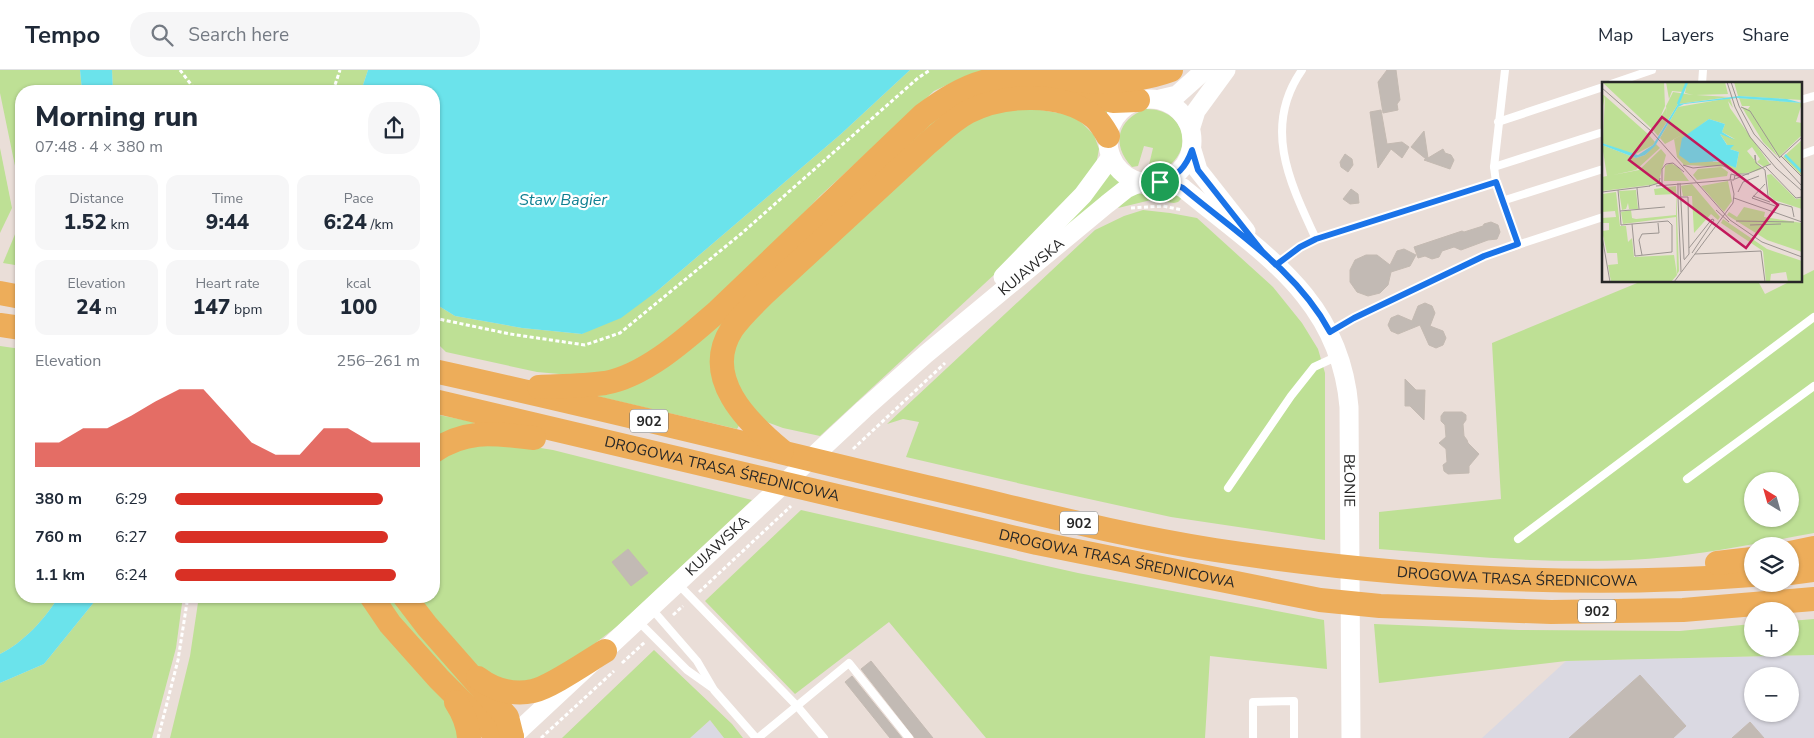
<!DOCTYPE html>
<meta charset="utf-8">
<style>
body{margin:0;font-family:"Nunito Sans",sans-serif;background:#f6f6f7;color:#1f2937;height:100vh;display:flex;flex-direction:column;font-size:19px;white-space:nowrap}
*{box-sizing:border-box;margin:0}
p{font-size:16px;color:#747a83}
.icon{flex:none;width:28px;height:28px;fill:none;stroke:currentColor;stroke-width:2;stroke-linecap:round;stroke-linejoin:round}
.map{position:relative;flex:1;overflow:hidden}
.drawer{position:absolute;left:15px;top:15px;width:425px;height:518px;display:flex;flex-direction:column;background:#fff;border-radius:20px;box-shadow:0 1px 4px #0004}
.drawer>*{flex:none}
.needle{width:32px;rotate:323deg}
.tools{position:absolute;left:1744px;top:402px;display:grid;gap:10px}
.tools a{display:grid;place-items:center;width:55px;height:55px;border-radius:50%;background:#fff;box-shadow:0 1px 4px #0004;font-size:25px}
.pin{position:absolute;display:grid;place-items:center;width:42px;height:42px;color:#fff;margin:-21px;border:2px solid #fff;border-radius:50%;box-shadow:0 1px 5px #0007}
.round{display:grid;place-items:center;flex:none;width:52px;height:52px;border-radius:20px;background:#f6f6f7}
.summary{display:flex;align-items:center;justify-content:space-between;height:85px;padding:0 20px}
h1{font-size:28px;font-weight:800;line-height:38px}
.stats{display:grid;grid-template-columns:repeat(3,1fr);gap:8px;height:85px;padding:5px 20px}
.stats div{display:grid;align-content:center;border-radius:12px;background:#f6f6f7;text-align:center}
.stats b{font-size:21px;font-weight:800}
.stats small{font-size:14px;font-weight:400}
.stats p{font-size:14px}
.chart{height:140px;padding:10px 20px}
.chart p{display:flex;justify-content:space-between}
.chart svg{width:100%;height:90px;margin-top:5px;fill:#d93025;opacity:.7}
ul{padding:0 20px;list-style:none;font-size:16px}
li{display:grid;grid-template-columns:80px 60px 1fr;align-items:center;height:38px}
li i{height:12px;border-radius:6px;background:#d93025}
header{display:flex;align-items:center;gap:30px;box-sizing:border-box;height:70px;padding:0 25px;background:#fff;border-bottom:1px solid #e0e1e3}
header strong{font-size:24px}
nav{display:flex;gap:28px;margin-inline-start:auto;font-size:18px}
.search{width:350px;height:45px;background:#f6f6f7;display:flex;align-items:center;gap:12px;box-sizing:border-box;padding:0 18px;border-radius:20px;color:#747a83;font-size:19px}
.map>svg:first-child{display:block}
.industrial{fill:#dad9e2;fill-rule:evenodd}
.green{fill:#bee095;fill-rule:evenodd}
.water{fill:#6be3eb}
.building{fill:#c2bab4;stroke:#c4bab2}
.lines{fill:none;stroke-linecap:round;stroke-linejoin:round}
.path{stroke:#fff;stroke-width:3;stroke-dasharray:4 2.5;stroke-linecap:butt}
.service{stroke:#fff;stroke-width:8}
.tertiary{stroke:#fff;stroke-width:19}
.primary{stroke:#edad5a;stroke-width:24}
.route-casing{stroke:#fff;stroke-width:10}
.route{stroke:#1a73e8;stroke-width:6}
.labels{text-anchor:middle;stroke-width:4.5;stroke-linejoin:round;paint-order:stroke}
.shield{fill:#fff;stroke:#686868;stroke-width:1}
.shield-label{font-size:14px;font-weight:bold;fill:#272727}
.street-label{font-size:15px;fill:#272727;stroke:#fff}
.water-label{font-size:16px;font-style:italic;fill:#108092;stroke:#fff}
.inset-river{fill:none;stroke:#6be3eb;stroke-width:2.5}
.inset-road{fill:none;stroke:#9c9591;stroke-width:1}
.view{fill:#c2185b;fill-opacity:0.15;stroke:#c2185b;stroke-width:2.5}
.inset-edge{fill:none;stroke:#272727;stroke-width:2.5}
</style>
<header>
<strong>Tempo</strong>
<div class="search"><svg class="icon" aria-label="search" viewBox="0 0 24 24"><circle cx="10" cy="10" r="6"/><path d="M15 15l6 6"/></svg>Search here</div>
<nav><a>Map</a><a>Layers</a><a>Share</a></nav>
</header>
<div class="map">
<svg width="1814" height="668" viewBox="0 0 1814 668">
<rect width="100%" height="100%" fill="#eaded8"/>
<g class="industrial">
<path d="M1814,585V668H1482L1566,591ZM1752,606H1790V644H1752Z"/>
<path d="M710,650L724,668H690Z"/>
</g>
<g class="green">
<path d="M0,0H80L82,21H21V125L0,23Z"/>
<path d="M112,0H368L361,21H327L322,16L321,21H113Z"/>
<path d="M910,0H985L966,6L934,21L820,126L769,180L670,272L612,302L582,306L537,302L446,282L434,270V233L455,246L522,258L582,264L656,222L841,64Z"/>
<path d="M975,25L1110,41L1106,46L980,29L719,264L740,354L737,359L596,326L616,319L947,40Z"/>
<path d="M1018,36L1070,45L1082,53L1094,65L1099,79L1096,95L1084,114L1037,165L820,366L783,358L764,351L747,337L731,299L735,272L749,248L965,53Z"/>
<path d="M1146,39C1191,39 1196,92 1153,103L1148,99L1153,78L1144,76L1138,96L1132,97C1111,75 1117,49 1146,39Z"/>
<path d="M0,78L12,138L0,163Z"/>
<path d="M1110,103L1123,115L1045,178Z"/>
<path d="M1171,123L1184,126L1178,132L1174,133L1151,130L1118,138L1132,124Z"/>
<path d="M1143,140L1170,143L1197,148L1273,217L1302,253L1318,279L1325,303V470L1171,447L1039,418L906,387L919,352L903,349L887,354L1095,160L1124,146Z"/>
<path d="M21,150V196L3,193Z"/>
<path d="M1814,200V463C1753,474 1692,487 1630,490C1546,494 1463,486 1379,479V442L1501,429L1492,273L1642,211H1758L1765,224L1791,211H1800V207ZM1752,411H1790V449H1752Z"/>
<path d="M0,276L21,279V526H59C46,548 23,573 0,584Z"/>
<path d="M434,344L474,352L473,356L434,370Z"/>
<path d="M503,372L553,380L752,430L619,555L564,597L519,616L483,604L411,526H434V391L470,374Z"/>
<path d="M801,440L1078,503L1324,550L1327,599L1210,586L1205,668H986L889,552L795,624L705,531Z"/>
<path d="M99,526H183L176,578L152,668H0V613L44,594Z"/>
<path d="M199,526H363L456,641L464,668H170L190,586Z"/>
<path d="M382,526H393L505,661L409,563Z"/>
<path d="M1814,549V585L1566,591L1379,613L1374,554L1519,560L1680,561L1752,554V579H1790V551Z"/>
<path d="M654,580L732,654L743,668H724L710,650L690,668H562Z"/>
</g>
<g class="water">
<path d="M80,0H112L113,21H82Z"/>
<path d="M368,0H910L841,64L656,222L621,248L582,264L522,258L455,246L434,233V21H361Z"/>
<path d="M59,526H99L44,594L0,613V584C23,573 46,548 59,526Z"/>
</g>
<g class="building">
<path d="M1387,0H1396L1400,30L1397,34L1398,40L1383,43L1378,12Z"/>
<path d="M1381,40L1387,74L1402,72L1409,77L1402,88L1391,79L1378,98L1370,42Z"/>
<path d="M1424,61L1428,88L1443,79L1445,83L1451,85L1454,90L1450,99L1424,90L1426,89L1411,77Z"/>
<path d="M1345,84L1352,89L1353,95L1348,102L1341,97L1340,92Z"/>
<path d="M1351,119L1358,124L1359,133L1350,134L1343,129Z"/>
<path d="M1491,152L1498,155L1500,162L1497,169L1488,170L1461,180L1454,177L1442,181L1439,187L1432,189L1425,186L1418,188L1414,177L1462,161L1464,162L1483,156L1484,154Z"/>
<path d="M1404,179L1416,185L1410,196L1391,202L1388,215L1380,223L1368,226L1357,222L1350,212V200L1355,190L1366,185H1377L1390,195L1397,181Z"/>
<path d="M1425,233L1432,236L1435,243L1430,256L1443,261L1446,268L1443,275L1436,278L1429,275L1420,255L1398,264L1391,261L1388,255L1391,248L1398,245L1412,251L1418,236Z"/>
<path d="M1405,309L1416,320H1425L1424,350L1410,336H1405Z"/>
<path d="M1444,342H1462L1466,345V350L1463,354L1464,366L1467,370L1468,373L1479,384L1469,396V403L1448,404L1444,401L1443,395L1447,392L1446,379L1439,373L1446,367L1445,355L1441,351V346Z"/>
<path d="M628,479L648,503L631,516L612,492Z"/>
<path d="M871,591L933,668H915L861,599Z"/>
<path d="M1640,605L1686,656L1673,668H1569Z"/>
<path d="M852,606L902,668H890L845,612Z"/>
<path d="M1750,652L1764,668H1732Z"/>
</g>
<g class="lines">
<g class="path">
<path d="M180,0L196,21"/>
<path d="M333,21L340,0"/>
<path d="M1131,138L1163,136L1182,140"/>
<path d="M434,248L510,264L585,275L620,263L742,163L918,8L930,0"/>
<path d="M853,379L945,293"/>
<path d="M699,522L791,436"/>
<path d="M673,545L683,536"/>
<path d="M622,593L645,572"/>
<path d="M158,668L178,590L188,526"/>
<path d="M541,668L614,601"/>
</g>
<g class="service">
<path d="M1302,0C1262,57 1290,113 1316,169"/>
<path d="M1505,0L1494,97L1496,112L1518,173"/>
<path d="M1611,14L1652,0"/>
<path d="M1702,14L1703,0"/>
<path d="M1800,30L1814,26"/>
<path d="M1498,52L1603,17"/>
<path d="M1800,85L1814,80"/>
<path d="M1494,97L1603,62"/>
<path d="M1502,131L1603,99"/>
<path d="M1277,194L1300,177L1316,169L1496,112"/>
<path d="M1329,262L1354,248L1484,186L1603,147"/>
<path d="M1687,409L1814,316"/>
<path d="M1228,418L1291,326L1314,297L1338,286"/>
<path d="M1518,469L1814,247"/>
<path d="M678,514L798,637L824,668"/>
<path d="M651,538L697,591L714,620L756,668"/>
<path d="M638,551L687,600L711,617"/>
<path d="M758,668L849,593L909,668"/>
<path d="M1253,668V632L1294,631V668"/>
</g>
<g class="tertiary">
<circle cx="1150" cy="71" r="42"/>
<path d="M1160,29L1177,25L1205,0"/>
<path d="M1191,57L1196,41L1226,0"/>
<path d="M1192,80L1198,100L1246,161"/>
<path id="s1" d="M1160,112L1174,114L1183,118C1260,182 1340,227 1349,337L1351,668"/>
<path d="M1003,207L1083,125L1111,87"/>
<path id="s2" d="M511,668L864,339L926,284L1107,134L1126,119L1141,112"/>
</g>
<g class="primary">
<path d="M1072,17L1106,29L1113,31L1138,30"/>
<path d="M0,223L21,227"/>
<path d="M0,255L21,258"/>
<path id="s3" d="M434,301C598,337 762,378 926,417C1022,439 1118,465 1215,480C1394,507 1572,519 1752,505"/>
<path d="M539,317C560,316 583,316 605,313C646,306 688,267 718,241L923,45C942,31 963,17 987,11C1015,3 1041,7 1070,10C1104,13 1138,12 1171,0"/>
<path id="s4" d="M434,331L1037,473L1320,530L1380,536L1551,542L1683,540L1814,529"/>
<path d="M434,381C468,358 496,364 534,368"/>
<path d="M782,381C747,352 701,307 732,259C741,246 752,236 763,225L928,73C941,62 953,50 968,42C1003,24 1061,21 1094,47C1100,52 1104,59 1108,66"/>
<path d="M1790,483L1814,478"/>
<path d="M1717,493L1752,489"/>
<path d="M1790,503L1814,500"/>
<path d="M371,526L390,554L439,609L476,646L491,660L512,667"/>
<path d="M404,526L427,556L507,647L512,667"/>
<path d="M478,608C494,620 514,625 533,621C551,617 588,591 605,581"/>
<path d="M456,632C464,644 468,654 469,668"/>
</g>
</g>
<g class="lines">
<g class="route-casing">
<path id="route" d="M1160,112L1174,114L1183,118C1235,162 1297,200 1330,262L1354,248L1484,186L1518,174L1496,112L1316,169L1300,177L1276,195L1262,181L1198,100L1192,80C1186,97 1177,107 1160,112"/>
</g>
<use href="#route" class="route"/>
</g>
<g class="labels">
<g class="shield">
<rect x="630" y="339.5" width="38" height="23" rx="4"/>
<rect x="1060" y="441.5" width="38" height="23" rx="4"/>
<rect x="1578" y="529.5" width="38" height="23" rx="4"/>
</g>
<g class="shield-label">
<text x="649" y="356">902</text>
<text x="1079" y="458">902</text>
<text x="1597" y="546">902</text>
</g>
<g class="street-label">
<text dy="5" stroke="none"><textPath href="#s2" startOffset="702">KUJAWSKA</textPath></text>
<text dy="5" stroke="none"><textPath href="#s4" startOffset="296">DROGOWA TRASA ŚREDNICOWA</textPath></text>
<text dy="5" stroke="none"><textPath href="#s1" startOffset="382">BŁONIE</textPath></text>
<text dy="5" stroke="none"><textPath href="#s2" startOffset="282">KUJAWSKA</textPath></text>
<text dy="5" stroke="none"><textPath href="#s4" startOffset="701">DROGOWA TRASA ŚREDNICOWA</textPath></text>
<text dy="5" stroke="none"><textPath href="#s3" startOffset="1105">DROGOWA TRASA ŚREDNICOWA</textPath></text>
</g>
<g class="water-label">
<text x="563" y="135">Staw Bagier</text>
</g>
</g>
<g transform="translate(1602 12)">
<rect width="200" height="200" fill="#eaded8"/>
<path d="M0,0H62L63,24L54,45L50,47ZM64,0H84L81,10L70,9L67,17ZM85,0H123L126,12L94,13L127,15L76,22L56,54L51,48L64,26L65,34L64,24L71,10L91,13L83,11ZM132,0H200V18L136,14ZM0,12L3,14L0,29L1,58L3,14L46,52L53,60L51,63L32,73L0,61ZM128,16L131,26L126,19L128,26L168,82L162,85L155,80L158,77L150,65L145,69L160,87L151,90L137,92L126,85L82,83L75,75L72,57L80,53L63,62L58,56L76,25ZM107,37L123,42L120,50L133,57L118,52L128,67L137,70L134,86L124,80H111L95,46ZM137,16L200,21L194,40L200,41V53L177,75L167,60L176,75L161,60L144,32L140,25L146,27L148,24H140ZM200,58V94L181,75ZM54,62L58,66L34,88L11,93L37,88L59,67L64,73L56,102L0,109V95L5,94L0,63L34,76L43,73ZM69,81L77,86L87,99H62L63,84ZM119,85L126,90L125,94L95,98L91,93L96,87ZM169,92L194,117L200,116V127L172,118L167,113L165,93ZM126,99L130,119L122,130L99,104ZM90,102L118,135L116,138L109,132L92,151L90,114H81L79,104ZM74,104L77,189L75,192L74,135L21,142L19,130L29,128L30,136L34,137L74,133V112L53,113L52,107ZM34,108L36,127H27L26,121L24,127L20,128L17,109ZM14,110L18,144H24L26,160L30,156L32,175L72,173L75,193L69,200H9L6,183L16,182L15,171H5L0,149L7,148V141H0V136L14,135L13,129L0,130V112ZM142,125L163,130L162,135L200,141V170L165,158L125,133L127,130L135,135ZM121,137L165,167L200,179V200H186L184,190L169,192L168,200H164L161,169L119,141Z" fill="#bee095" fill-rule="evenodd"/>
<path d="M137,14L185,17L200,21L135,16L82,22L76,25L53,64L43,73L34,76L0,63V61L36,73L51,63L76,22ZM107,37L123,42L120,50L133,58L118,52L125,63H132L128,67L137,70L134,86L118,79L88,81L77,73L80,56Z" fill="#6be3eb"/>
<path class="inset-river" d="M76,22L85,0M183,73L200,90"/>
<path class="inset-road" d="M125,0L133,25L148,55L174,86L200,109M129,0L137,24L152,52L200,104M0,6L49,49L128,138L160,160L200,175M139,25L148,29L178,76M179,74L200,95M177,76L200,55M153,78V73L154,81L163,88L166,114L175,121L190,125L192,135M81,83L91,86L120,83L135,92H147M164,85L194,116L200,115M133,93L132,98H128L129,92L136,94M133,97L169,82M76,101V115H86L87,172L82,178M78,101L82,177M60,103V87L64,82L71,81L82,90M47,104L57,101L58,96M54,104L128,98M35,106L37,127M16,108L18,129L63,125M0,110L48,104M136,110L141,100L157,94M151,114L168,120M76,115L79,190M132,116L200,140M150,116L176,125M150,116L163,102M114,128L127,140M18,129L19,143L30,142L66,139L70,143V170L33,174L30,142M134,139L192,140M148,143L179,142M0,154L8,200M87,166L110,137L112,138L90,171M93,172L159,169L163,200M40,173L37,158L40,152L57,151L56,141M72,200L131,121L132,112L129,99"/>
<path class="view" d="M60,35L176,123L144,166L27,78Z"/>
<rect width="200" height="200" class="inset-edge"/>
</g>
</svg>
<div class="tools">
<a><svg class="needle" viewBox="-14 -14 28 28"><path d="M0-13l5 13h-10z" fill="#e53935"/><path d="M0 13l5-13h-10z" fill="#747a83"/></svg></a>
<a><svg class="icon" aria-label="layers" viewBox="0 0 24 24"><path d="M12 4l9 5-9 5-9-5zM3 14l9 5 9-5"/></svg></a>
<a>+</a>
<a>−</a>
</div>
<div class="pin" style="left:1160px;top:112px;background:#1e9e55"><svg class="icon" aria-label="arrive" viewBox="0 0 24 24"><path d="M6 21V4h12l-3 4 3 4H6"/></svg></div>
<section class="drawer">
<div class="summary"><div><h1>Morning run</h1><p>07:48 · 4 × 380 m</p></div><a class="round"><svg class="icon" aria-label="share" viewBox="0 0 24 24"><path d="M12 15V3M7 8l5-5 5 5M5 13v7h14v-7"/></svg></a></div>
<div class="stats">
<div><p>Distance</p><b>1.52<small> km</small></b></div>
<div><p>Time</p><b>9:44</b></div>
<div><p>Pace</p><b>6:24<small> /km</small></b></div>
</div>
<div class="stats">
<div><p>Elevation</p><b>24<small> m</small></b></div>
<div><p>Heart rate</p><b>147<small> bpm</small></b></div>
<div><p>kcal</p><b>100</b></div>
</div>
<div class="chart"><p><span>Elevation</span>256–261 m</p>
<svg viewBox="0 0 160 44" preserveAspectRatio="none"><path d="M0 44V32L10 32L20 25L30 25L40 19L50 12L60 6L70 6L80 19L90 32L100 38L110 38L120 25L130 25L140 32L150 32L160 32V44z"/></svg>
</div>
<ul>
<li><b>380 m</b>6:29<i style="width:85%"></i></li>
<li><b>760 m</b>6:27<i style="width:87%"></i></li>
<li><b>1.1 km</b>6:24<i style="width:90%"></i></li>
</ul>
</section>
</div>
